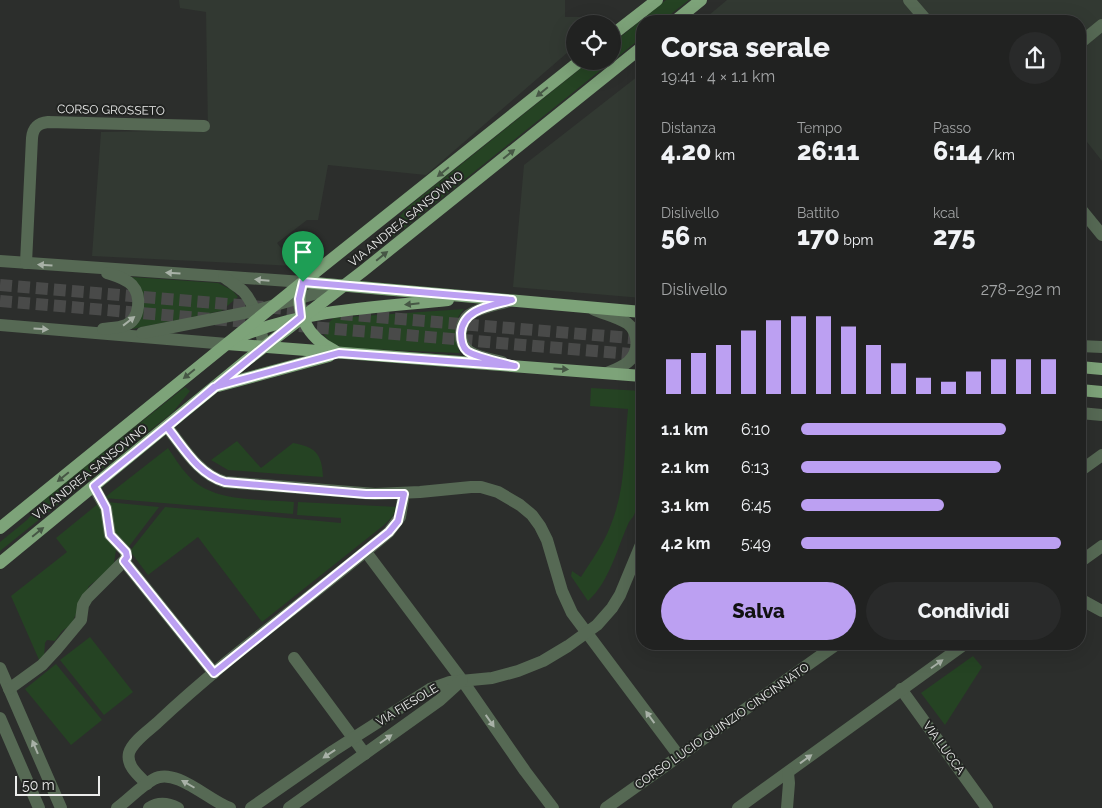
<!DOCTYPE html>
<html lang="it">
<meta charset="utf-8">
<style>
body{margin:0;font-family:Raleway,sans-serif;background:#292a2a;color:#f1f3f6;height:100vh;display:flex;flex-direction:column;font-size:19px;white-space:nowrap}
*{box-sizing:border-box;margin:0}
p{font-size:16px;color:#a2a4a5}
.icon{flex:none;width:28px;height:28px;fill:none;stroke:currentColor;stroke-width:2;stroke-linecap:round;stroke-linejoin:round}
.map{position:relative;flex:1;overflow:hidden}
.drawer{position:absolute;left:636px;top:15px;width:450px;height:635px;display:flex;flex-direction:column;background:#212221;border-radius:20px;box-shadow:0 5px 20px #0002,0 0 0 1px #3e3f3f}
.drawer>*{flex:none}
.buttons{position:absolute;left:566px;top:15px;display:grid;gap:10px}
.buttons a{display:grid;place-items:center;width:55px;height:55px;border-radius:50%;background:#212221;box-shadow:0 5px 20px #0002,0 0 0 1px #3e3f3f;font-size:25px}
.scale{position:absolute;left:15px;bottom:12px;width:85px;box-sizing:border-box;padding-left:5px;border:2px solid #ebeceb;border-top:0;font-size:14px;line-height:18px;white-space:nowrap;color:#ebeceb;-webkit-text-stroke:4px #222422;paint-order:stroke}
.pin{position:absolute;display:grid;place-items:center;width:42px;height:42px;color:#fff;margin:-51px -21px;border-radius:50% 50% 50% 0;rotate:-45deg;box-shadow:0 0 5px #0007}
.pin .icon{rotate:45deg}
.round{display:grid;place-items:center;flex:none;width:52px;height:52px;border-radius:26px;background:#292a2a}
.head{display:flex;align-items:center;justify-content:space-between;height:85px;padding:0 25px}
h1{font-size:28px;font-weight:800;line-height:38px}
.figures{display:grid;grid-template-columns:repeat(3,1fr);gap:8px;height:85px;padding:5px 25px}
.figures div{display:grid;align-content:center}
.figures b{font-size:25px;font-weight:800}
.figures small{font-size:14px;font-weight:400}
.figures p{font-size:14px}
.chart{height:140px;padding:10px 25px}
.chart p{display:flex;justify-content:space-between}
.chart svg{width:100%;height:90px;margin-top:5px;stroke:#bca0f2;stroke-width:6}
.primary-button{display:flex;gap:10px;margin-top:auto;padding:10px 25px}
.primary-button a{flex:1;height:58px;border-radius:30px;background:#bca0f2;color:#111;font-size:20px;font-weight:800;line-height:58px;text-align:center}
.primary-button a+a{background:#292a2a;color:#f1f3f6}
ul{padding:0 25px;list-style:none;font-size:16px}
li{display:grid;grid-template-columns:80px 60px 1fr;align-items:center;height:38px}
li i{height:12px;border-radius:6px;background:#bca0f2}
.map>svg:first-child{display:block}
.built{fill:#323932}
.green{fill:#254323}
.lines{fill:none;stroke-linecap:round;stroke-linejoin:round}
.major-tunnel{stroke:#494a49;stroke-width:12;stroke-dasharray:12 6;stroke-linecap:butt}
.minor{stroke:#566954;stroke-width:12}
.major{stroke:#7da379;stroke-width:12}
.oneway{fill:#465745}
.oneway2{fill:#a8b1a7}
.route-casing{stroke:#fff;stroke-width:10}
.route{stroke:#bca0f2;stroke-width:6}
.labels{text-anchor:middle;stroke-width:4;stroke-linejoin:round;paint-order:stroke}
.street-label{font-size:12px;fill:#ebeceb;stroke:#222422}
</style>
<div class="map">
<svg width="1102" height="808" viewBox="0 0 1102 808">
<rect width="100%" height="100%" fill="#2c2e2c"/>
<g class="built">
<path d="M179,0H565V17H595V24H575V46L426,175L328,165L318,220H307L277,243L295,266L92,256L101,132L208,130L206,12L180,8Z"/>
<path d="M727,0H1102V161L1080,133V21H702Z"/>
<path d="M642,73V298L513,287L524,165Z"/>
</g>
<g class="green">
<path d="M666,0H689L662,21H642V37L613,61V43Z"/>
<path d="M590,61H612L392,238L387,231L408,207Z"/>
<path d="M132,277L218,283L232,290L238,297L221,311L132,329L140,318L139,285Z"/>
<path d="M464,309C452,322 453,336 460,353L344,348C333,344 326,340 321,329L334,318Z"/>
<path d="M185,387L190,391L173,412L0,551V542L27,520L46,498Z"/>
<path d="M591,388L642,391V414L637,490C634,499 636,504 635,512C634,517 631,519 629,522C617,548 610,581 588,601L571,576L572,571L581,577C591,561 603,545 610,527C626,489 624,449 628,409L590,406Z"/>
<path d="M237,441L261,468L293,443C316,447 322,454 323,477L228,470L211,460Z"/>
<path d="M168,448C176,460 184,473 195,482C219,502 263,499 294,502L293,514L104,498Z"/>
<path d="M107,502L159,507L127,549L112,534Z"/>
<path d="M298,502L398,507L392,517L384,525L262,622L198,537L148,575L130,551L165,507L341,523V518L297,515Z"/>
<path d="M99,503L116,550L114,563L111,569L89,586L71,625L62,631L55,641L47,640L45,643L44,658L40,662L11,596L67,552L56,538Z"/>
<path d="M90,637L133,692L104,715L60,660Z"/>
<path d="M973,656L982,667L945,725L921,693Z"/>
<path d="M56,664L102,720L71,745L25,689Z"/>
</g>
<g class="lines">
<g class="major-tunnel">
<path d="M0,285L311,311"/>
<path d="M0,301L259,323"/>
<path d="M341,314L642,339"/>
<path d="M299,326L642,355"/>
</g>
<g class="minor">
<path d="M909,0L927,21"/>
<path d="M1080,43L1102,25"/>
<path d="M1080,208L1102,235"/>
<path d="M0,261L303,282"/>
<path d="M26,263L32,138C33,128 38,123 48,122L204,126"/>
<path d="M224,277C230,282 237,286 243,291C256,305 261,329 264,347"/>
<path d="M593,309C604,314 617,317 627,323C639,332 640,352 628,362C622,367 614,370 607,373"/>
<path d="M0,325L227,344"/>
<path d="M103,329C110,328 119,328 126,325C140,319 142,296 132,285C125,278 116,276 107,273"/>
<path d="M142,333L254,311L342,286"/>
<path d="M1080,346L1102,347"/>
<path d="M502,362C484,357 459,356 461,332C462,325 464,319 469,315C480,307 497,305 509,301"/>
<path d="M1080,413L1102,415"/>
<path d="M167,427C184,448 198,474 225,482L375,494L420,492L471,487H481L498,492L520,505L532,515L540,526L547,540L562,591L572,613L679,756"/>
<path d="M1080,471L1102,455"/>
<path d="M366,552L462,680L525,771L553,808"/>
<path d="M124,561L214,673"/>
<path d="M1080,562L1102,546"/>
<path d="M1080,599L1102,611"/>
<path d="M294,658L365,754"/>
<path d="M0,668L61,808"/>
<path d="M9,689L42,665L56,650L81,620L83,605L87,598L126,559V552L110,535L106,508L94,487"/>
<path d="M901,689L987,808"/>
<path d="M0,718L39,808"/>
<path d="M147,784C139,776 126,766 129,753C132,742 148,731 157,723C230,654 312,597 389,532L400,517L404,493"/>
<path d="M117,808C129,799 141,786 154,779C176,767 209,801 230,808"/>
<path d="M149,808C158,802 168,803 178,808"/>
<path d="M251,808L333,751L430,689L450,682L492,678L518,671L543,661L568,646L597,625L612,608L620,595L642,542"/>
<path d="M289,808L440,700L462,680"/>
<path d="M606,808L837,644"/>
<path d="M738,808L965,644"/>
<path d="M787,808L789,783L788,773"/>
</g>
<g class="major">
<path d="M675,21L701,0"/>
<path d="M612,35L657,0"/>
<path d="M303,282L642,312"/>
<path d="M303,282C292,311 308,338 335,351"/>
<path d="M244,335C308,309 380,307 448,300"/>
<path d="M227,344L642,376"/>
<path d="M1080,367L1102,369"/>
<path d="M218,386L329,356"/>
<path d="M1080,390L1102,392"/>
<path d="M0,528L303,282L580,61"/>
<path d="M0,563L247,360L363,271L642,47"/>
</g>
</g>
<defs><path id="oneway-solid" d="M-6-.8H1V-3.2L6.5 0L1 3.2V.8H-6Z" transform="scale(1.25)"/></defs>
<g class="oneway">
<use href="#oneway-solid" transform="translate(542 92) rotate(141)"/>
<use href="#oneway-solid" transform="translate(509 154) rotate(-39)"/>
<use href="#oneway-solid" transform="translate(443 172) rotate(141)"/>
<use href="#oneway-solid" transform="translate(382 256) rotate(-39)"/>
<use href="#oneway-solid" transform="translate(412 304) rotate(174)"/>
<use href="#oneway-solid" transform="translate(561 369) rotate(4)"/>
<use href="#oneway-solid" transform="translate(189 374) rotate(141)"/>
<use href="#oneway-solid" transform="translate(63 477) rotate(141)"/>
<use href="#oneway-solid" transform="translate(38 532) rotate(-39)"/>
</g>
<g class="oneway2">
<use href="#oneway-solid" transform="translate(45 265) rotate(-176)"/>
<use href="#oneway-solid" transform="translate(173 273) rotate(-177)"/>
<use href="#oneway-solid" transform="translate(262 280) rotate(-175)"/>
<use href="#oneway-solid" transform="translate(129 321) rotate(-38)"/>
<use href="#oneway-solid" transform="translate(41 329) rotate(4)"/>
<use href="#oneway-solid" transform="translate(937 664) rotate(-35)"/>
<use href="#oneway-solid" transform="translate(650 717) rotate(-126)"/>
<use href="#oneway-solid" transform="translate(490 721) rotate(55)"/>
<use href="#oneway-solid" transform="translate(386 739) rotate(-35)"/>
<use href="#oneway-solid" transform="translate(35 747) rotate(-113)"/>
<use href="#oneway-solid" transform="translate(329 754) rotate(146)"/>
<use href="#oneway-solid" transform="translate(806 759) rotate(-36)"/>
<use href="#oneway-solid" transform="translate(188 784) rotate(-150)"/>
</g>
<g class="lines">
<g class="route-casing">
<path id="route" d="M303,282L299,299L301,317L94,486L106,508L110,535L126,552L127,557L124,561L214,673L389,532L398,521L404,494H366L225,482C198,474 184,448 167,427L214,387L339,353L515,366C504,363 475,357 467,351C462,347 461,339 461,333C463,308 492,306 512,300L303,282"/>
</g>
<use href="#route" class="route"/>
</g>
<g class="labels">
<g class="street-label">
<text transform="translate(111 110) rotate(1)" y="4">CORSO GROSSETO</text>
<text transform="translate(406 219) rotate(-39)" y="4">VIA ANDREA SANSOVINO</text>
<text transform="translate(90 472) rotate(-39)" y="4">VIA ANDREA SANSOVINO</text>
<text transform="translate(407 705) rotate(-31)" y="4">VIA FIESOLE</text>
<text transform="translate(722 726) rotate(-35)" y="4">CORSO LUCIO QUINZIO CINCINNATO</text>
<text transform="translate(944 748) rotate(54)" y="4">VIA LUCCA</text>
</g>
</g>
</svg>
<div class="buttons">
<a><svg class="icon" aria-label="locate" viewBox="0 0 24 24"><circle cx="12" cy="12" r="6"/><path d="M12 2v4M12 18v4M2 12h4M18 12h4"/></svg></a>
</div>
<div class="scale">50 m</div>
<div class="pin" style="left:303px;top:282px;background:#1e9e55"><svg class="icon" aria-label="arrive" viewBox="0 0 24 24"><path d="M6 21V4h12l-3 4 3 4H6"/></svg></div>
<section class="drawer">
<div class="head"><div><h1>Corsa serale</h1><p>19:41 · 4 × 1.1 km</p></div><a class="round"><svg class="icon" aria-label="share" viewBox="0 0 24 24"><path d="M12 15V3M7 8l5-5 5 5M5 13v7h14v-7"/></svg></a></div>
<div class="figures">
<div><p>Distanza</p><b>4.20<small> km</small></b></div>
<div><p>Tempo</p><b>26:11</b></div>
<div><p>Passo</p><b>6:14<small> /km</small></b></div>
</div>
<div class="figures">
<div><p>Dislivello</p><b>56<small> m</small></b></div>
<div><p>Battito</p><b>170<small> bpm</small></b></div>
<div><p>kcal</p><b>275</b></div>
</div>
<div class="chart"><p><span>Dislivello</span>278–292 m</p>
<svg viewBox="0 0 160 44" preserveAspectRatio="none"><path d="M5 44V27M15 44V24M25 44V20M35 44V13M45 44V8M55 44V6M65 44V6M75 44V11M85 44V20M95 44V29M105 44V36M115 44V38M125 44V33M135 44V27M145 44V27M155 44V27"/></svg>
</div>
<ul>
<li><b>1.1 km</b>6:10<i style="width:79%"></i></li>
<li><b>2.1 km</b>6:13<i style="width:77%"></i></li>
<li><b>3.1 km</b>6:45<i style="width:55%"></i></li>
<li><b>4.2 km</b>5:49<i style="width:100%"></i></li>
</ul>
<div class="primary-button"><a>Salva</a><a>Condividi</a></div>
</section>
</div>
